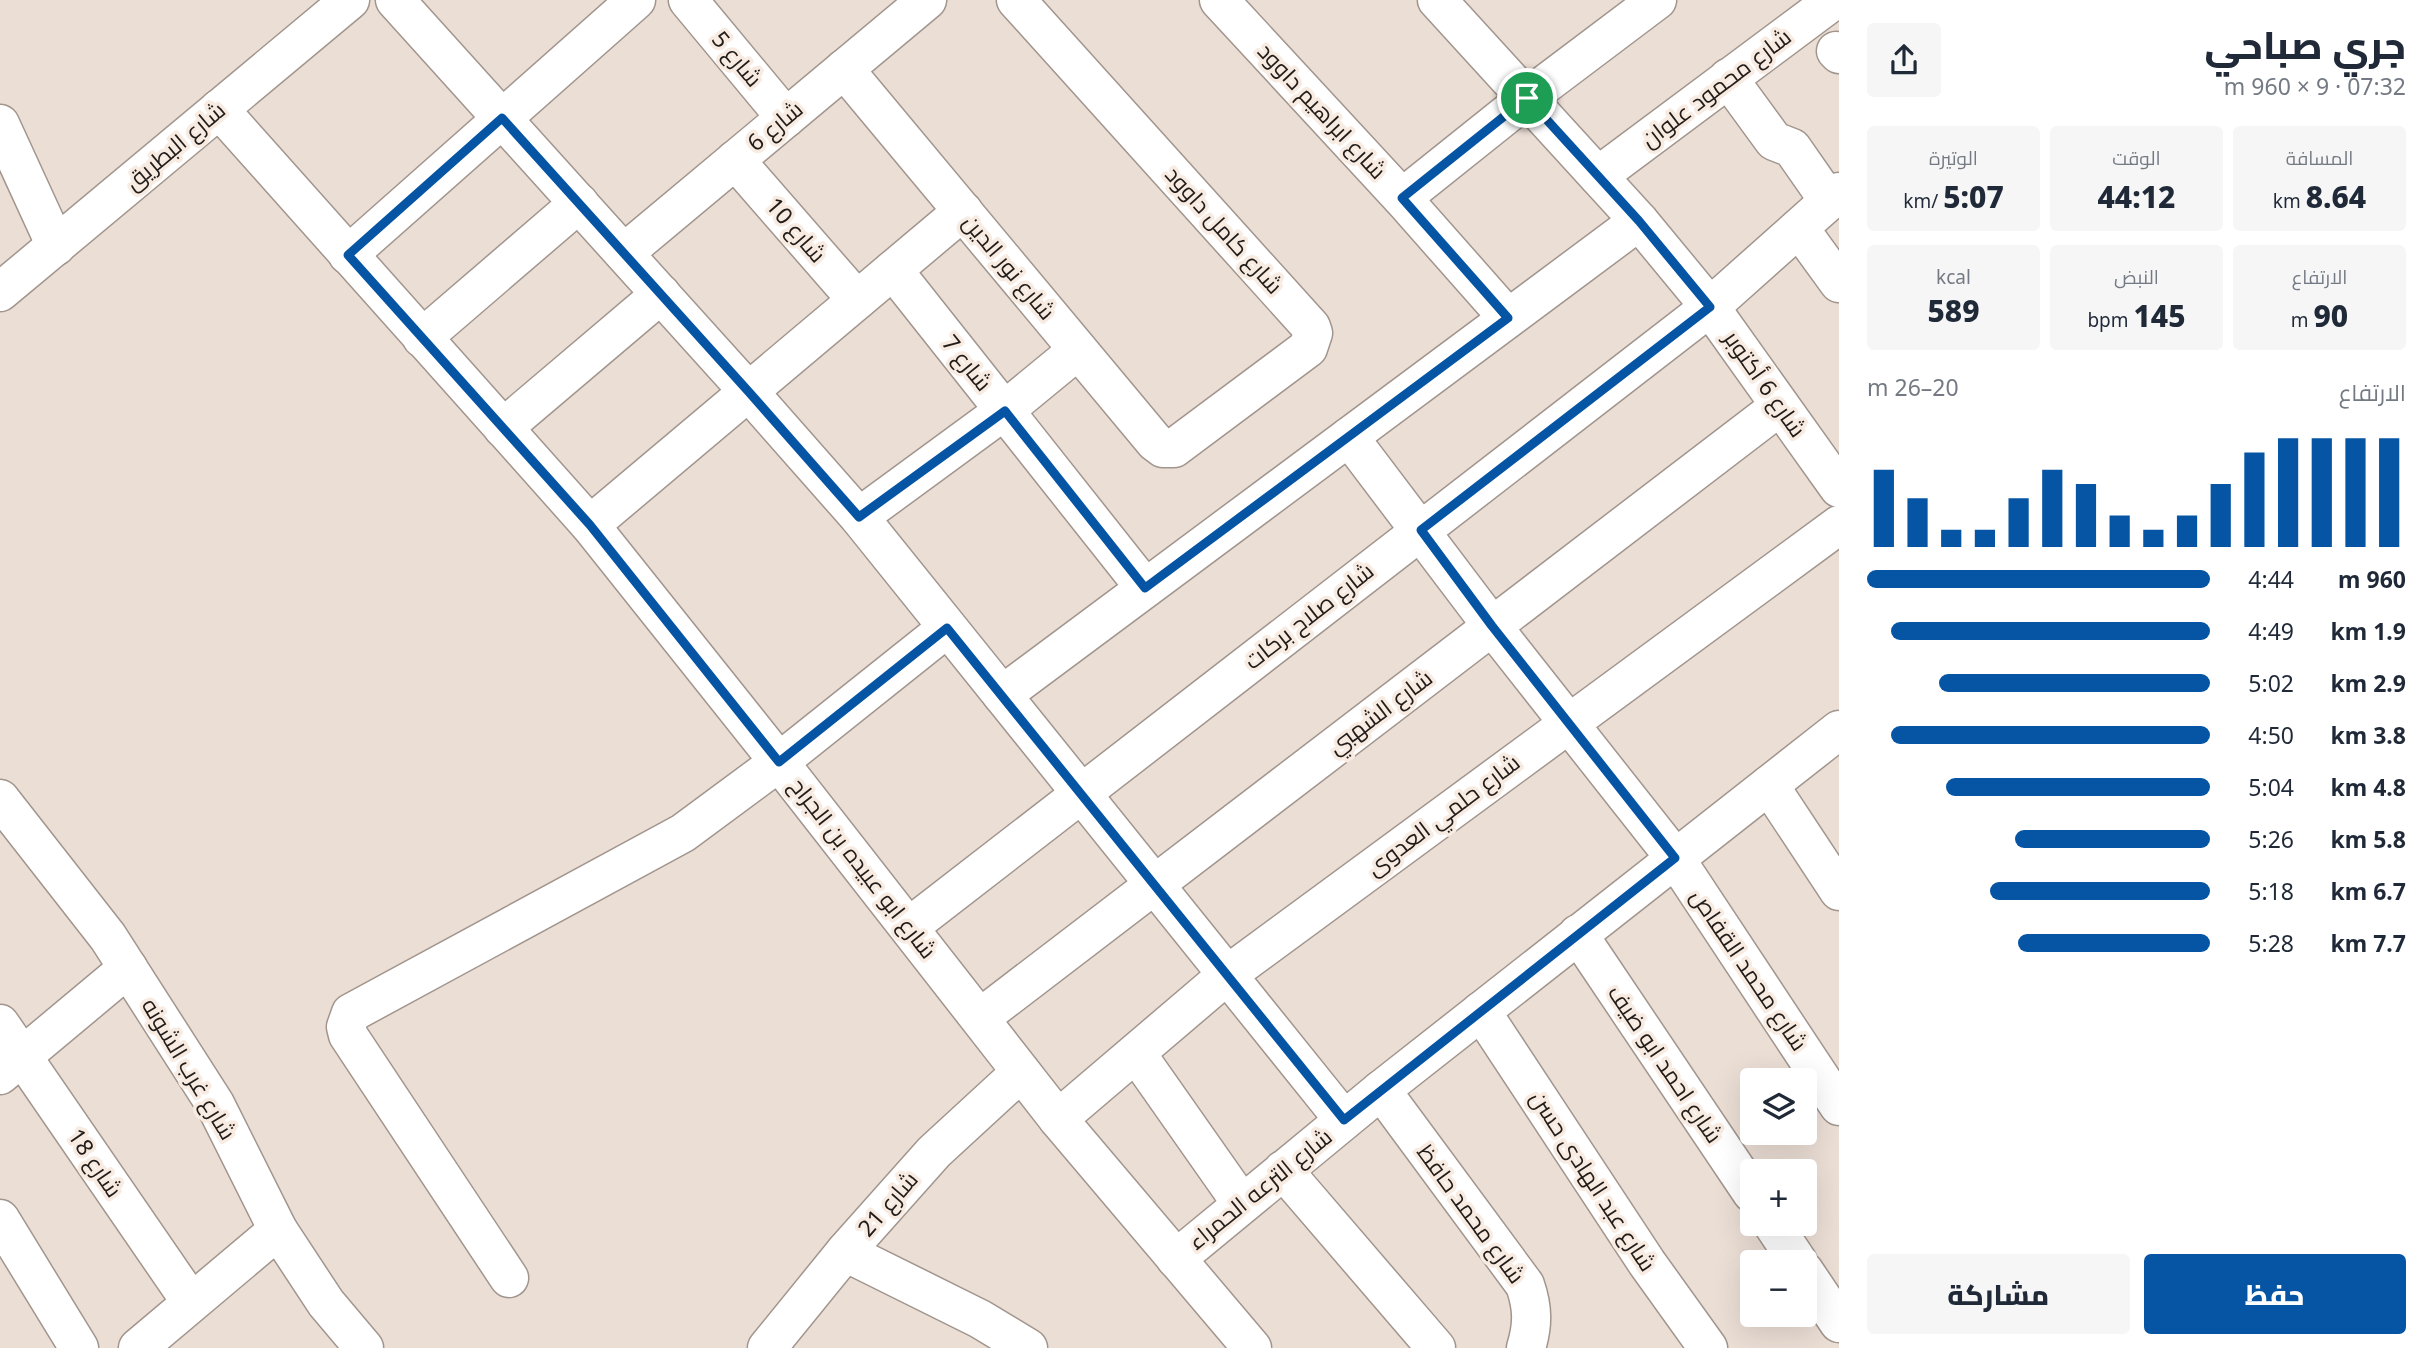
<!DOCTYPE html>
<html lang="ar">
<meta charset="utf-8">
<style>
body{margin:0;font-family:"Noto Sans",Cairo,sans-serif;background:#f6f6f7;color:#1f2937;direction:rtl;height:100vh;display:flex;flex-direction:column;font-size:26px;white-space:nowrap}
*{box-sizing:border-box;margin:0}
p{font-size:23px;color:#747a83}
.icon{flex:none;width:38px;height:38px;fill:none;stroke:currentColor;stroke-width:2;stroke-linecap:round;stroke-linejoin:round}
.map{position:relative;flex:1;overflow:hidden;direction:ltr}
.side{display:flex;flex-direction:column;background:#fff;width:595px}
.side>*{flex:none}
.buttons{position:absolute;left:1740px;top:1068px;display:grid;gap:14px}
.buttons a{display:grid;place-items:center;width:77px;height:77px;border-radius:7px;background:#fff;box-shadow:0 7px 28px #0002;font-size:35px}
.pin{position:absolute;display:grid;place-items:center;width:60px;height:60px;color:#fff;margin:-30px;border:4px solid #fff;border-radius:50%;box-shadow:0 2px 7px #0007}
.round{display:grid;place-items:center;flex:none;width:74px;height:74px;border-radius:7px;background:#f6f6f7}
.summary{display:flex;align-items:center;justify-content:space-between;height:119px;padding:0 28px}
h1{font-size:38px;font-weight:800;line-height:52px}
.figures{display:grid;grid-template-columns:repeat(3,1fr);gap:10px;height:119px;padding:7px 28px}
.figures div{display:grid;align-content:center;border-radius:7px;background:#f6f6f7;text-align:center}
.figures b{font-size:30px;font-weight:800}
.figures small{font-size:19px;font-weight:400}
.figures p{font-size:19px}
.chart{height:196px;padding:14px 28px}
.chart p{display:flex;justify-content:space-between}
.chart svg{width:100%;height:126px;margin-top:7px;stroke:#0655a4;stroke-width:6}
.action{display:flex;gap:14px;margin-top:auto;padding:14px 28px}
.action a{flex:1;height:80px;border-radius:7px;background:#0655a4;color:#fff;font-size:28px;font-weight:800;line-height:80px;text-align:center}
.action a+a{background:#f6f6f7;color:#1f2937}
ul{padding:0 28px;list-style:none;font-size:23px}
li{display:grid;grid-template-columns:112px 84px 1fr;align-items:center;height:52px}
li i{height:18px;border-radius:9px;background:#0655a4}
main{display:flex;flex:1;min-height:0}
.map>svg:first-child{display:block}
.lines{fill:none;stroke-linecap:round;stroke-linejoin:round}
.minor-casing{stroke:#a1958d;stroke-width:41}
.minor{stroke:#fff;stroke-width:38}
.route-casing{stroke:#fff;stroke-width:14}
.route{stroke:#0655a4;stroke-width:9}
.labels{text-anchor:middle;stroke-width:7;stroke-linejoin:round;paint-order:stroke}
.street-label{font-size:23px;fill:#211c19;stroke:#f8ebe2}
</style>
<main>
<section class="side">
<div class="summary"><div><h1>جري صباحي</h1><p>07:32 · 9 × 960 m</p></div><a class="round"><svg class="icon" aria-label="share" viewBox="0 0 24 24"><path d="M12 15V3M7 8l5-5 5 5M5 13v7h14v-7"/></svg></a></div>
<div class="figures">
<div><p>المسافة</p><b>8.64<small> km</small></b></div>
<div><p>الوقت</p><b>44:12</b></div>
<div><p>الوتيرة</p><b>5:07<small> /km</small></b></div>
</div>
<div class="figures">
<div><p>الارتفاع</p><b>90<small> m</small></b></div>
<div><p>النبض</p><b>145<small> bpm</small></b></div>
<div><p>kcal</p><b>589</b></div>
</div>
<div class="chart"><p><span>الارتفاع</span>20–26 m</p>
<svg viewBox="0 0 160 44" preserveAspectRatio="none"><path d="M5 44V17M15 44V27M25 44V38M35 44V38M45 44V27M55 44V17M65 44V22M75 44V33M85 44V38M95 44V33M105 44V22M115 44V11M125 44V6M135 44V6M145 44V6M155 44V6"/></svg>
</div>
<ul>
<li><b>960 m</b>4:44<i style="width:100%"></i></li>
<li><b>1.9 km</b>4:49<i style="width:93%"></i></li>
<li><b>2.9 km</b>5:02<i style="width:79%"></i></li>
<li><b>3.8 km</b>4:50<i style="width:93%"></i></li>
<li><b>4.8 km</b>5:04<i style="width:77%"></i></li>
<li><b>5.8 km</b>5:26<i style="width:57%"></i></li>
<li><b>6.7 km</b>5:18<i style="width:64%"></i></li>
<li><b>7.7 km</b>5:28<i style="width:56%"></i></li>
</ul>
<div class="action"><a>حفظ</a><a>مشاركة</a></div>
</section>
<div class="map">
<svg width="1839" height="1348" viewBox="0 0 1839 1348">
<rect width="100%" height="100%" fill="#ebded5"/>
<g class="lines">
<g class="minor-casing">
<g id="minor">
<path d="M395,0L748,391L859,517L1344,1120"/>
<path d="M688,0L786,118"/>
<path d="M1219,0L1402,198L1508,318"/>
<path d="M1437,0L1639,221L1710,307L1839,488"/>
<path d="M1836,51L1839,54"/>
<path d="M844,69L1155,442L1163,448H1174L1308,348L1313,333L1311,327L1016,0"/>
<path d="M1728,78L1774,141L1792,148L1829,201"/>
<path d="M219,109L590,525L779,762L1058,1119L1252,1348"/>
<path d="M0,124L56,246"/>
<path d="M735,160L857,300"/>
<path d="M1598,176L1834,0"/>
<path d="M1402,198L1527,98L1657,0"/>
<path d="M1799,228L1839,283"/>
<path d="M624,253L927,0"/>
<path d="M348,255L636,0"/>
<path d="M893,270L1145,588"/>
<path d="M0,292L350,0"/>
<path d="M422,338L579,203"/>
<path d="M503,428L661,294"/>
<path d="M1349,437L1492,626L1675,858L1839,1106"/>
<path d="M859,517L1005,410L1078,350"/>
<path d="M590,525L963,211"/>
<path d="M1002,695L1639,221"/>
<path d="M1769,785L1839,891"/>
<path d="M0,799L108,937L215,1104L278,1230L326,1303L364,1348"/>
<path d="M909,927L1710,307L1839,192"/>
<path d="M1578,934L1752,1193"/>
<path d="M1481,1011L1647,1263L1708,1348"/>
<path d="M980,1018L1780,406"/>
<path d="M0,1024L191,1302"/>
<path d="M1136,1053L1242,1204"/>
<path d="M0,1075L128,968"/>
<path d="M1381,1090L1525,1285C1533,1308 1533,1325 1526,1348"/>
<path d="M1058,1119L1227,975L1839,525"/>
<path d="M1283,1170L1436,1348"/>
<path d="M0,1219L79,1348"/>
<path d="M1772,1223L1798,1262"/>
<path d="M845,1252L980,1319L1028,1348"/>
<path d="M1176,1259L1381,1090L1839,730"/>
<path d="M1804,1271L1839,1323"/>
<path d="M509,1278L348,1035L346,1027L351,1013L683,833L779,762L947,628"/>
<path d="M138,1348L278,1230"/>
<path d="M767,1348L845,1252L934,1152L1021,1072"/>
</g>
</g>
<use href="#minor" class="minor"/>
</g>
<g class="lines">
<g class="route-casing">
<path id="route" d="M1527,98L1639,221L1710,307L1421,530L1492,626L1675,858L1344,1120L947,628L779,762L590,525L348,255L502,118L748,391L859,517L1005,411L1145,588L1508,318L1402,198Z"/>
</g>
<use href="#route" class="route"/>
</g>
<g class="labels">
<g class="street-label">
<text transform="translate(737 59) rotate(50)" y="8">شارع 5</text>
<text transform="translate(1716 88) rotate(-37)" y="8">شارع محمود علوان</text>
<text transform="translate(1322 111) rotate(47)" y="8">شارع ابراهيم داوود</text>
<text transform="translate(775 126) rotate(-40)" y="8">شارع 6</text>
<text transform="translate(175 146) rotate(-40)" y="8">شارع البطريق</text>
<text transform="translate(796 230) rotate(49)" y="8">شارع 10</text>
<text transform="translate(1224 230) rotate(48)" y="8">شارع كامل داوود</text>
<text transform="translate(1009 267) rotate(50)" y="8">شارع نور الدين</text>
<text transform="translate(967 363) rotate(51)" y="8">شارع 7</text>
<text transform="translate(1765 384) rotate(55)" y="8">شارع 6 أكتوبر</text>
<text transform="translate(1309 616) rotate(-38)" y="8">شارع صلاح بركات</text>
<text transform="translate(1380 712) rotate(-37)" y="8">شارع الشهبي</text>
<text transform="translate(1443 815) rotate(-37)" y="8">شارع حلمي العدوى</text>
<text transform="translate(863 868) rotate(52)" y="8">شارع ابو عبيده بن الجراح</text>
<text transform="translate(1749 970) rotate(56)" y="8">شارع محمد القفاص</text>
<text transform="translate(1665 1064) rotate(56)" y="8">شارع احمد ابو ضيف</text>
<text transform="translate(189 1069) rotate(59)" y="8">شارع غرب الشونه</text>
<text transform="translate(95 1163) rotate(56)" y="8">شارع 18</text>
<text transform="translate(1593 1181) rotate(57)" y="8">شارع عبد الهادى حسن</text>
<text transform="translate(1260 1189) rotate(-39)" y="8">شارع الترعه الحمراء</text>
<text transform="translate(888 1204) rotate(-49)" y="8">شارع 21</text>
<text transform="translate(1471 1214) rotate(54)" y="8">شارع محمد حافظ</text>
</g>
</g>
</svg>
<div class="buttons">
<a><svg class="icon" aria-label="layers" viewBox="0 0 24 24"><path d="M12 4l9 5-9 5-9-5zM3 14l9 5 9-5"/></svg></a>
<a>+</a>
<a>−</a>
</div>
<div class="pin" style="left:1527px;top:98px;background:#1e9e55"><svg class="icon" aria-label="arrive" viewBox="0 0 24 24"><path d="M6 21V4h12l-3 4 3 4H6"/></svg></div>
</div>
</main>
